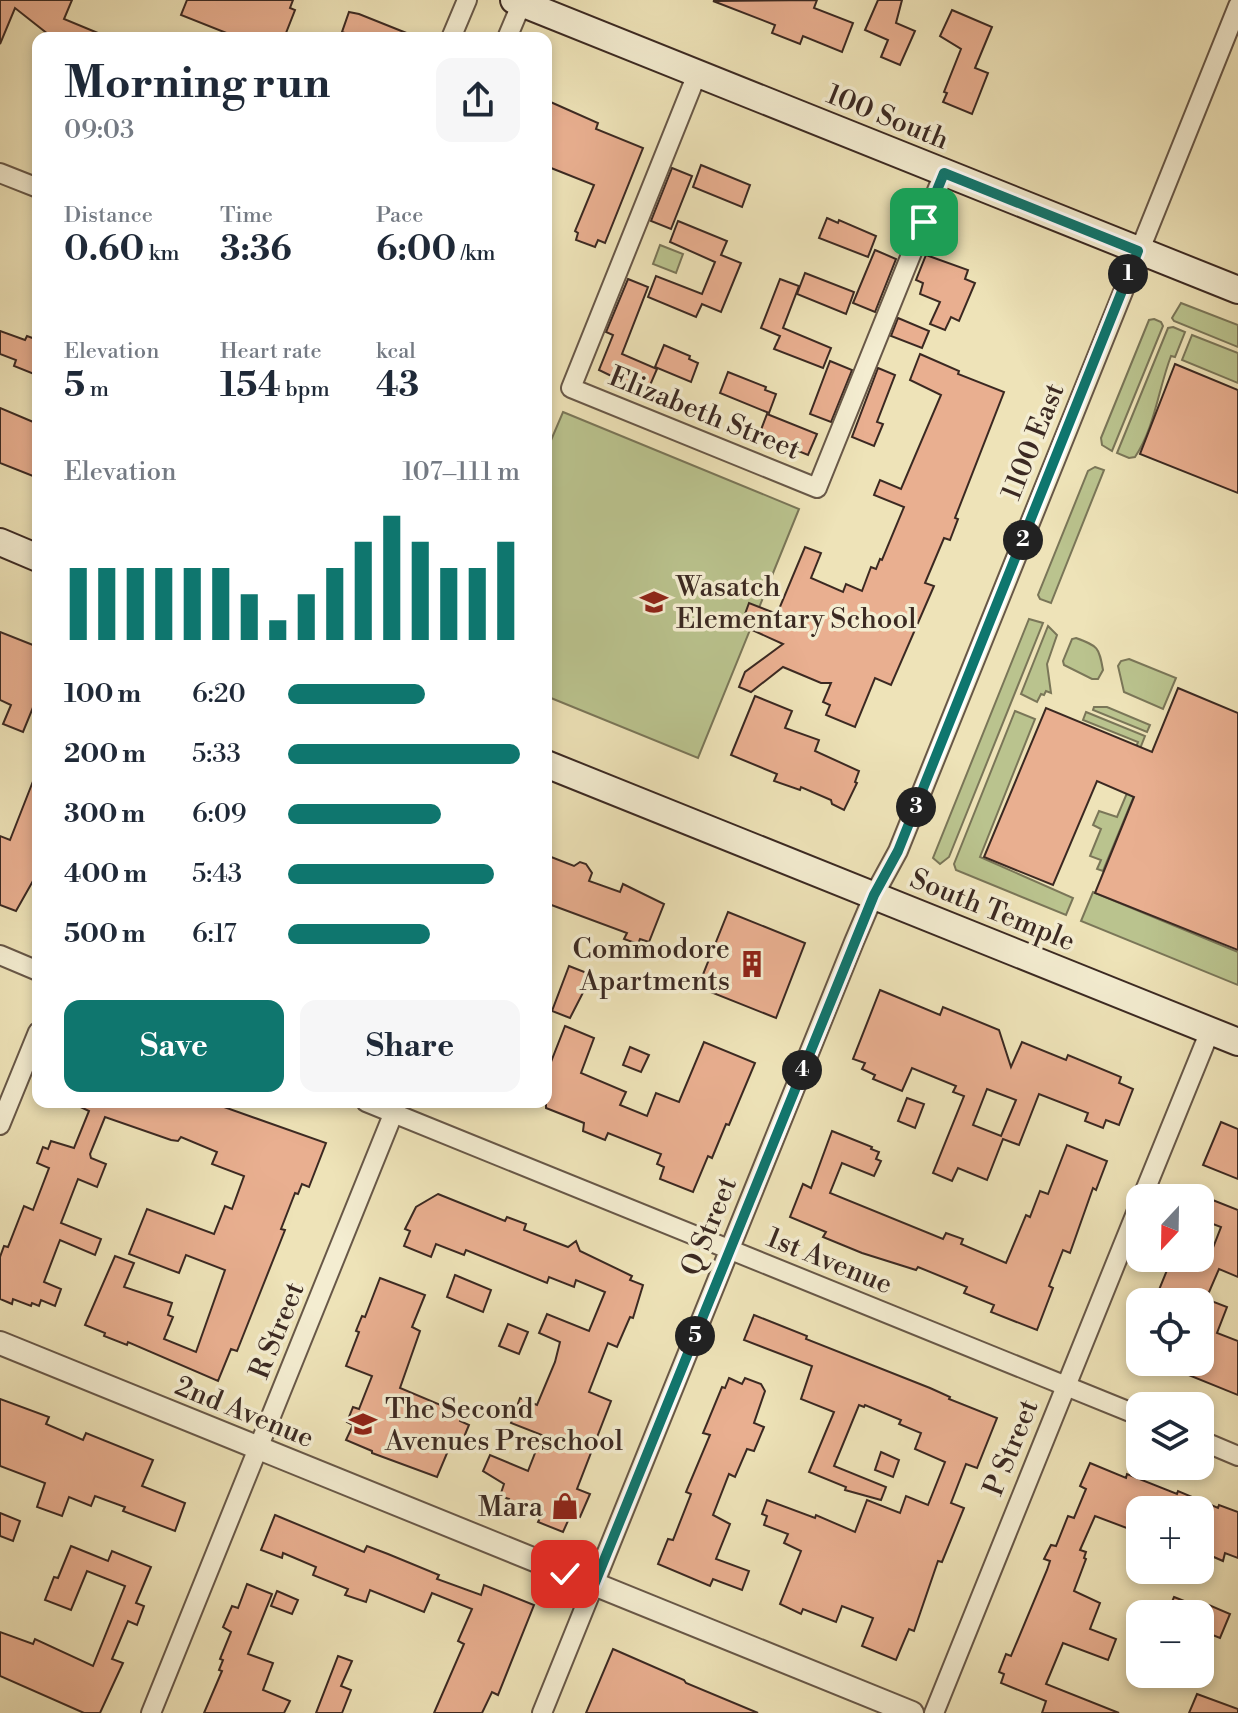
<!DOCTYPE html>
<meta charset="utf-8">
<style>
body{margin:0;font-family:"Libre Bodoni",serif;background:#f6f6f7;color:#1f2937;height:100vh;display:flex;flex-direction:column;font-size:30px;white-space:nowrap}
*{box-sizing:border-box;margin:0}
p{font-size:26px;color:#747a83}
.icon{flex:none;width:44px;height:44px;fill:none;stroke:currentColor;stroke-width:2;stroke-linecap:round;stroke-linejoin:round}
.map{position:relative;flex:1;overflow:hidden}
.drawer{position:absolute;left:32px;top:32px;width:520px;height:1076px;display:flex;flex-direction:column;background:#fff;border-radius:16px;box-shadow:0 4px 12px #0003}
.drawer>*{flex:none}
.needle{width:52px;rotate:202deg}
.controls{position:absolute;left:1126px;top:1184px;display:grid;gap:16px}
.controls a{display:grid;place-items:center;width:88px;height:88px;border-radius:16px;background:#fff;box-shadow:0 4px 12px #0003;font-size:40px}
.pin{position:absolute;display:grid;place-items:center;width:68px;height:68px;color:#fff;margin:-34px;border-radius:16px;box-shadow:0 4px 12px #0006}
.km{position:absolute;width:40px;height:40px;margin:-20px;border-radius:50%;background:#222;color:#fff;font-size:22px;line-height:40px;text-align:center}
.round{display:grid;place-items:center;flex:none;width:84px;height:84px;border-radius:16px;background:#f6f6f7}
.overview{display:flex;align-items:center;justify-content:space-between;height:136px;padding:0 32px}
h1{font-size:44px;font-weight:700;line-height:60px}
.metrics{display:grid;grid-template-columns:repeat(3,1fr);gap:12px;height:136px;padding:8px 32px}
.metrics div{display:grid;align-content:center}
.metrics b{font-size:34px;font-weight:700}
.metrics small{font-size:22px;font-weight:400}
.metrics p{font-size:22px}
.chart{height:224px;padding:16px 32px}
.chart p{display:flex;justify-content:space-between}
.chart svg{width:100%;height:144px;margin-top:8px;stroke:#0f766e;stroke-width:6}
.primary-button{display:flex;gap:16px;margin-top:auto;padding:16px 32px}
.primary-button a{flex:1;height:92px;border-radius:16px;background:#0f766e;color:#fff;font-size:32px;font-weight:700;line-height:92px;text-align:center}
.primary-button a+a{background:#f6f6f7;color:#1f2937}
ul{padding:0 32px;list-style:none;font-size:26px}
li{display:grid;grid-template-columns:128px 96px 1fr;align-items:center;height:60px}
li i{height:20px;border-radius:10px;background:#0f766e}
.map>svg:first-child{display:block}
.green{fill:#bac38e;stroke:#7a7658;stroke-width:2}
.building{fill:#e9af90;stroke:#3b2922;stroke-width:2;fill-rule:evenodd}
.lines{fill:none;stroke-linecap:round;stroke-linejoin:round}
.minor-casing{stroke:#685848;stroke-width:22}
.tertiary-casing{stroke:#685848;stroke-width:26}
.secondary-casing{stroke:#3b2922;stroke-width:30}
.minor{stroke:#f4edd1;stroke-width:18}
.tertiary{stroke:#f4edd1;stroke-width:22}
.secondary{stroke:#f4edd1;stroke-width:26}
.route-casing{stroke:#fff;stroke-width:16}
.route{stroke:#0f766e;stroke-width:10}
.labels{text-anchor:middle;stroke-width:7;stroke-linejoin:round;paint-order:stroke}
.street-label{font-size:28px;fill:#3b2922;stroke:#f4edd1}
.poi-label{font-size:28px;fill:#3b2922;stroke:#f4edd1;text-anchor:start}
</style>
<div class="map">
<svg width="1238" height="1713" viewBox="0 0 1238 1713">
<rect width="100%" height="100%" fill="#eee3b8"/>
<filter id="stains"><feTurbulence type="fractalNoise" baseFrequency=".0025" numOctaves="4"/><feColorMatrix values="0 0 0 0 .2 0 0 0 0 .09 0 0 0 0 .02 0 0 0 .5 -.17"/></filter>
<radialGradient id="worn" r=".72"><stop offset=".6" stop-color="#630" stop-opacity="0"/><stop offset="1" stop-color="#630" stop-opacity=".3"/></radialGradient>
<g class="green">
<path d="M660,245L683,254L676,273L653,264Z"/>
<path d="M1181,303L1238,325V347L1174,321L1172,318Z"/>
<path d="M1154,319L1161,322L1163,326L1112,451L1102,445L1101,438L1149,320Z"/>
<path d="M1173,327L1185,332L1175,357L1171,356C1158,390 1155,427 1135,457L1129,458L1117,453L1168,328Z"/>
<path d="M1192,335L1238,353V383L1182,360Z"/>
<path d="M563,412L799,509L698,758L546,696V452Z"/>
<path d="M1095,467L1104,470L1051,603L1040,599L1038,595L1088,471Z"/>
<path d="M1029,619L1043,623L949,857L940,864L933,858Z"/>
<path d="M1048,626L1057,635L1047,664L1051,693L1046,691L1044,695L1041,694L1037,702L1021,694Z"/>
<path d="M1076,638C1098,646 1099,647 1103,670L1098,679H1092L1064,665L1063,661L1072,639Z"/>
<path d="M1129,659L1176,678L1163,709L1124,692L1118,666L1121,661Z"/>
<path d="M1094,707H1107L1150,725L1147,732L1093,710Z"/>
<path d="M1015,711L1035,719L980,857L1073,898L1066,915L956,870L954,864Z"/>
<path d="M1086,712L1145,736L1124,789L1120,788L1138,742L1083,720Z"/>
<path d="M1127,793L1134,796L1103,871L1097,869L1101,860L1090,856L1101,829L1093,825L1099,811L1117,817Z"/>
<path d="M1093,892L1238,952V985L1081,921Z"/>
</g>
<g class="building">
<path d="M0,0H72L64,19L110,38H53L15,8L0,44Z"/>
<path d="M187,0H293L290,8L295,10L284,38H239L181,15Z"/>
<path d="M817,0L814,8L853,23L842,52L803,36L800,44L772,33L775,25L713,1Z"/>
<path d="M878,0H902L896,23L915,31L900,65L881,57L888,40L865,30Z"/>
<path d="M952,10L992,27L975,68L988,73L972,114L943,102L947,93L944,92L961,49L940,36Z"/>
<path d="M349,12L359,14L419,38H358L342,32Z"/>
<path d="M546,100L598,123L596,129L643,148L605,243L598,240L595,247L576,240L578,233L575,231L594,185L546,166Z"/>
<path d="M701,165L750,185L742,207L693,187Z"/>
<path d="M672,168L692,176L671,229L651,221Z"/>
<path d="M827,218L838,223L839,220L876,236L868,257L819,238Z"/>
<path d="M678,221L727,241L721,255L741,263L721,312L702,304L696,317L648,297L656,276L702,294L715,262L670,242Z"/>
<path d="M875,250L896,259L875,312L853,303Z"/>
<path d="M926,255L968,270L965,279L975,283L959,321L951,317L945,330L930,324L940,302L920,294L923,283L916,280Z"/>
<path d="M805,273L854,292L846,314L797,294Z"/>
<path d="M628,279L648,287L622,354L657,369L648,390L633,383L632,386L599,370L613,335L606,332Z"/>
<path d="M780,279L799,286L783,328L831,348L823,368L774,349L780,336L761,328Z"/>
<path d="M898,318L929,331L922,348L891,336Z"/>
<path d="M0,331L25,340L27,336L38,340V365L34,374L14,366L16,360L0,354Z"/>
<path d="M664,345L690,356L689,359L698,363L691,382L655,367Z"/>
<path d="M920,354L959,371L958,374L1004,392L955,518L958,519L950,540L944,538L925,583L934,586L891,685L875,678L855,727L826,715L830,705L823,702L831,683H821L783,667L751,692L739,687L745,672L783,644L741,625L749,603L777,614L805,547L821,553L811,578L843,592L846,584L862,591L871,567L876,569L880,559L882,560L904,507L874,495L880,480L901,489L941,395L910,380Z"/>
<path d="M830,361L852,370L831,422L810,414Z"/>
<path d="M1175,364L1238,390V493L1140,454Z"/>
<path d="M878,368L895,375L877,422L883,424L874,446L852,437Z"/>
<path d="M728,372L766,387L765,390L776,394L769,413L720,393Z"/>
<path d="M0,408L38,424V478L0,463Z"/>
<path d="M767,414L817,434L808,455L759,435Z"/>
<path d="M0,632L38,647V706L34,705L23,732L3,724L11,705L0,700Z"/>
<path d="M1178,688L1238,713V950L1095,893L1134,797L1097,781L1053,885L984,857L1046,708L1152,752Z"/>
<path d="M755,696L792,711L785,728L819,740L815,751L859,771L855,782L857,783L844,810L832,804L831,800L801,787L800,790L774,781L777,774L731,755Z"/>
<path d="M37,771L38,872L16,911L0,905V836L10,840Z"/>
<path d="M546,855L574,866L580,862L586,864L592,873L589,881L620,892L623,884L664,904L649,942L640,939L638,944L624,939L627,933L546,903Z"/>
<path d="M728,912L805,943L776,1018L698,987Z"/>
<path d="M569,966L592,975L570,1018L552,1011Z"/>
<path d="M880,990L940,1015L943,1007L999,1030L1011,1067L1022,1042L1066,1060L1068,1055L1121,1077L1119,1083L1133,1089L1119,1125L1106,1120L1103,1128L1085,1121L1088,1113L1039,1094L1019,1145L1003,1139L987,1180L958,1168L952,1181L933,1173L964,1096L953,1092L956,1086L912,1068L902,1091L873,1079L875,1075L862,1069L865,1063L853,1059ZM987,1089L1016,1100L1001,1136L973,1125Z"/>
<path d="M565,1026L594,1038L581,1073L626,1092L620,1105L647,1116L656,1093L679,1102L704,1042L755,1063L729,1125L726,1124L712,1158L708,1156L693,1192L660,1179L664,1167L657,1164L661,1154L608,1133L605,1140L583,1131L584,1123L546,1108V1065L549,1067Z"/>
<path d="M630,1047L649,1055L641,1072L623,1065Z"/>
<path d="M907,1098L924,1104L915,1128L898,1121Z"/>
<path d="M70,1102H223L221,1106L326,1143L309,1187L302,1184L298,1194L295,1193L281,1229L285,1230L237,1351L231,1349L218,1381L128,1342L127,1345L104,1336L105,1333L85,1325L115,1256L134,1263L124,1287L172,1303L168,1315L173,1317L164,1339L196,1352L225,1270L186,1255L179,1273L129,1254L147,1209L214,1234L225,1206L232,1209L244,1176L212,1164L217,1152L181,1137L178,1141L171,1140L105,1117L90,1154L91,1158L106,1164L97,1187L78,1179L61,1223L101,1239L95,1255L60,1240L44,1282L61,1289L55,1306L41,1300L39,1306L32,1303L31,1306L13,1299L12,1304L0,1299V1257L4,1246L8,1247L24,1206L33,1210L49,1168L37,1163L43,1147L48,1149L51,1141L74,1148L89,1111Z"/>
<path d="M1221,1122L1238,1129V1179L1203,1165Z"/>
<path d="M832,1131L872,1147L871,1149L879,1152L876,1159L881,1161L874,1176L842,1163L830,1193L943,1239L946,1233L963,1239L961,1244L1006,1263L1026,1215L1030,1217L1040,1191L1048,1194L1067,1145L1107,1161L1096,1190L1093,1188L1070,1253L1063,1250L1049,1286L1053,1288L1037,1330L991,1312L994,1305L964,1293L967,1287L918,1267L916,1270L862,1253L823,1237L826,1232L790,1217L803,1184L811,1188Z"/>
<path d="M438,1194L505,1221L507,1217L526,1224L524,1230L568,1247L576,1241L580,1251L632,1276L630,1280L643,1285L633,1318L630,1317L617,1347L608,1343L589,1392L611,1401L577,1489L590,1494L580,1517L571,1514L563,1532L538,1522L540,1518L507,1505L509,1499L500,1496L504,1484L483,1471L490,1455L528,1471L542,1435L511,1423L520,1398L537,1405L555,1362L560,1342L539,1333L547,1314L589,1331L605,1292L576,1280L574,1287L549,1277L547,1283L466,1250L464,1255L436,1244L431,1257L404,1246L410,1231L405,1229L416,1207Z"/>
<path d="M1200,1195L1238,1210V1277L1219,1269L1206,1299L1227,1307L1217,1333L1238,1341V1395L1159,1363L1200,1362V1302H1154L1172,1258H1209L1221,1227L1200,1219Z"/>
<path d="M455,1275L491,1290L483,1312L447,1297Z"/>
<path d="M380,1278L425,1295L412,1327L420,1331L400,1388L462,1414L460,1421L469,1425L459,1449L450,1446L437,1477L372,1453V1451L346,1440L353,1425L347,1422L353,1407L359,1409L372,1376L346,1366L359,1332L356,1331L362,1316L365,1317Z"/>
<path d="M754,1315L807,1336L806,1339L930,1388L950,1397L949,1399L997,1418L977,1468L966,1464L951,1503L964,1508L942,1562L938,1561L914,1631L909,1629L896,1660L862,1646L873,1618L842,1606L836,1622L803,1609L801,1614L780,1604L801,1551L784,1543L788,1534L764,1525L767,1516L762,1514L767,1500L815,1518L816,1515L855,1532L867,1500L900,1513L906,1496L928,1505L945,1462L915,1449L921,1433L899,1424L901,1420L865,1405L864,1407L859,1405L834,1466L886,1487L881,1500L845,1490L846,1487L809,1472L834,1412L801,1399L812,1366L744,1340Z"/>
<path d="M508,1324L528,1332L519,1354L499,1346Z"/>
<path d="M729,1378L742,1384L745,1378L761,1384L765,1391L754,1423L764,1427L754,1451L747,1449L735,1477L729,1474L713,1515L730,1524L716,1559L749,1571L742,1590L713,1579L710,1586L658,1564L668,1539L673,1540L691,1494L686,1492L710,1435L703,1433L722,1387L725,1388Z"/>
<path d="M0,1399L49,1417L46,1424L83,1440L86,1433L153,1460L142,1486L185,1503L175,1531L123,1511L125,1507L95,1496L91,1506L69,1497L62,1516L37,1507L45,1483L0,1466Z"/>
<path d="M881,1452L899,1460L893,1477L875,1470Z"/>
<path d="M1090,1463L1126,1478L1127,1474L1177,1494L1178,1491L1218,1508L1219,1505L1238,1512V1558L1225,1553L1223,1561L1200,1551V1510H1140V1533L1095,1516L1080,1550L1086,1552L1084,1558L1086,1559L1074,1591L1100,1603L1090,1629L1116,1639L1108,1660L1063,1643L1046,1684L1119,1713H1042L1046,1701L1001,1683L1004,1674L999,1672L1006,1654L1011,1656L1047,1570L1050,1561L1044,1559L1051,1545L1056,1546L1068,1516L1074,1518L1086,1489L1080,1486Z"/>
<path d="M0,1513L20,1521L13,1541L0,1536Z"/>
<path d="M275,1515L364,1552L367,1546L388,1554L439,1575L437,1579L481,1595L484,1585L534,1605L498,1695L492,1692L482,1713H434L464,1644L458,1641L472,1609L432,1593L424,1612L370,1590L366,1602L345,1595L348,1589L313,1575L316,1567L283,1553L282,1558L261,1550Z"/>
<path d="M71,1546L108,1561L112,1551L151,1567L136,1603L144,1606L137,1625L128,1621L112,1659L123,1663L100,1713H84L0,1676V1632L33,1644L35,1639L93,1666L125,1586L87,1571L71,1610L45,1600L54,1577L58,1578Z"/>
<path d="M247,1584L272,1594L248,1654L273,1663L263,1690L290,1701L284,1713H204L222,1671L219,1670L223,1660L220,1659L231,1632L223,1627L232,1606L238,1608Z"/>
<path d="M277,1591L298,1600L292,1614L271,1606Z"/>
<path d="M1174,1597L1207,1610L1209,1605L1230,1614L1220,1638L1200,1630V1614H1167Z"/>
<path d="M613,1649L684,1680L686,1683L758,1713H586Z"/>
<path d="M338,1656L352,1661L341,1686L351,1690L342,1713H316Z"/>
<path d="M1197,1694L1238,1709V1713H1189Z"/>
</g>
<g class="lines">
<g class="minor-casing">
<g id="minor">
<path d="M451,38L467,0"/>
<path d="M507,38L523,0"/>
<path d="M697,74L571,388L817,488L944,173"/>
<path d="M0,173L38,188"/>
<path d="M0,955L38,971"/>
<path d="M366,1102L1140,1416"/>
<path d="M0,1125L38,1032"/>
<path d="M1142,1198L1210,1031"/>
<path d="M1200,1440L1238,1456"/>
<path d="M151,1713L398,1102"/>
<path d="M542,1713L854,942L874,895L898,851L1238,6"/>
<path d="M934,1713L1140,1203"/>
</g>
</g>
<g class="tertiary-casing">
<path id="tertiary" d="M0,1343L912,1713"/>
</g>
<g class="secondary-casing">
<g id="secondary">
<path d="M514,0L1238,290"/>
<path d="M0,542L38,558"/>
<path d="M546,764L1238,1042"/>
</g>
</g>
<use href="#minor" class="minor"/>
<use href="#tertiary" class="tertiary"/>
<use href="#secondary" class="secondary"/>
</g>
<g class="lines">
<g class="route-casing">
<path id="route" d="M565,1574L594,1585L874,895L898,851L1138,251L944,173L924,222"/>
</g>
<use href="#route" class="route"/>
</g>
<defs>
<g id="school-bare" transform="scale(2.16)"><path d="M0-5L7-2L0 1L-7-2ZM-4 1L0 2.5L4 1V4Q0 6-4 4Z" fill="#8f2418" stroke="#f4edd1" stroke-width="2.5" paint-order="stroke"/></g>
<g id="building-bare" transform="scale(2.16)"><path d="M-4-6H4V6H1V3H-1V6H-4ZM-2.5-4.3h1.7v1.8h-1.7ZM.8-4.3h1.7v1.8H.8ZM-2.5-1h1.7V.8h-1.7ZM.8-1h1.7V.8H.8Z" fill="#8f2418" stroke="#f4edd1" stroke-width="2.5" paint-order="stroke"/></g>
<g id="shop-bare" transform="scale(2.16)"><path d="M-5-2.5h2.3a2.7 3.5 0 0 1 5.4 0H5L5.5 6h-11ZM-1.5-2.5h3a1.5 2.3 0 0 0-3 0Z" fill="#8f2418" stroke="#f4edd1" stroke-width="2.5" paint-order="stroke"/></g>
</defs>
<g fill-rule="evenodd">
<use href="#school-bare" x="654" y="602"/>
<use href="#building-bare" x="752" y="964"/>
<use href="#school-bare" x="363" y="1424"/>
<use href="#shop-bare" x="565" y="1506"/>
</g>
<g class="labels">
<g class="street-label">
<text transform="translate(888 116) rotate(22)" y="10">100 South</text>
<text transform="translate(705 412) rotate(22)" y="10">Elizabeth Street</text>
<text transform="translate(1032 441) rotate(-68)" y="10">1100 East</text>
<text transform="translate(993 909) rotate(22)" y="10">South Temple</text>
<text transform="translate(708 1226) rotate(-68)" y="10">Q Street</text>
<text transform="translate(830 1260) rotate(22)" y="10">1st Avenue</text>
<text transform="translate(276 1330) rotate(-68)" y="10">R Street</text>
<text transform="translate(245 1411) rotate(22)" y="10">2nd Avenue</text>
<text transform="translate(1010 1447) rotate(-68)" y="10">P Street</text>
</g>
<g class="poi-label">
<text x="676" y="596">Wasatch<tspan x="676" dy="32">Elementary School</tspan></text>
<text x="730" y="958" text-anchor="end">Commodore<tspan x="730" dy="32">Apartments</tspan></text>
<text x="385" y="1418">The Second<tspan x="385" dy="32">Avenues Preschool</tspan></text>
<text x="543" y="1516" text-anchor="end">Mara</text>
</g>
</g>
<rect width="100%" height="100%" filter="url(#stains)"/>
<rect width="100%" height="100%" fill="url(#worn)"/>
</svg>
<div class="controls">
<a><svg class="needle" viewBox="-14 -14 28 28"><path d="M0-13l5 13h-10z" fill="#e53935"/><path d="M0 13l5-13h-10z" fill="#747a83"/></svg></a>
<a><svg class="icon" aria-label="locate" viewBox="0 0 24 24"><circle cx="12" cy="12" r="6"/><path d="M12 2v4M12 18v4M2 12h4M18 12h4"/></svg></a>
<a><svg class="icon" aria-label="layers" viewBox="0 0 24 24"><path d="M12 4l9 5-9 5-9-5zM3 14l9 5 9-5"/></svg></a>
<a>+</a>
<a>−</a>
</div>
<div class="pin" style="left:924px;top:222px;background:#1e9e55"><svg class="icon" aria-label="arrive" viewBox="0 0 24 24"><path d="M6 21V4h12l-3 4 3 4H6"/></svg></div>
<div class="pin" style="left:565px;top:1574px;background:#d93025"><svg class="icon" aria-label="check" viewBox="0 0 24 24"><path d="M5 12l5 5 9-10"/></svg></div>
<b class="km" style="left:1128px;top:274px">1</b>
<b class="km" style="left:1023px;top:540px">2</b>
<b class="km" style="left:916px;top:807px">3</b>
<b class="km" style="left:802px;top:1070px">4</b>
<b class="km" style="left:695px;top:1336px">5</b>
<section class="drawer">
<div class="overview"><div><h1>Morning run</h1><p>09:03</p></div><a class="round"><svg class="icon" aria-label="share" viewBox="0 0 24 24"><path d="M12 15V3M7 8l5-5 5 5M5 13v7h14v-7"/></svg></a></div>
<div class="metrics">
<div><p>Distance</p><b>0.60<small> km</small></b></div>
<div><p>Time</p><b>3:36</b></div>
<div><p>Pace</p><b>6:00<small> /km</small></b></div>
</div>
<div class="metrics">
<div><p>Elevation</p><b>5<small> m</small></b></div>
<div><p>Heart rate</p><b>154<small> bpm</small></b></div>
<div><p>kcal</p><b>43</b></div>
</div>
<div class="chart"><p><span>Elevation</span>107–111 m</p>
<svg viewBox="0 0 160 44" preserveAspectRatio="none"><path d="M5 44V22M15 44V22M25 44V22M35 44V22M45 44V22M55 44V22M65 44V30M75 44V38M85 44V30M95 44V22M105 44V14M115 44V6M125 44V14M135 44V22M145 44V22M155 44V14"/></svg>
</div>
<ul>
<li><b>100 m</b>6:20<i style="width:59%"></i></li>
<li><b>200 m</b>5:33<i style="width:100%"></i></li>
<li><b>300 m</b>6:09<i style="width:66%"></i></li>
<li><b>400 m</b>5:43<i style="width:89%"></i></li>
<li><b>500 m</b>6:17<i style="width:61%"></i></li>
</ul>
<div class="primary-button"><a>Save</a><a>Share</a></div>
</section>
</div>
